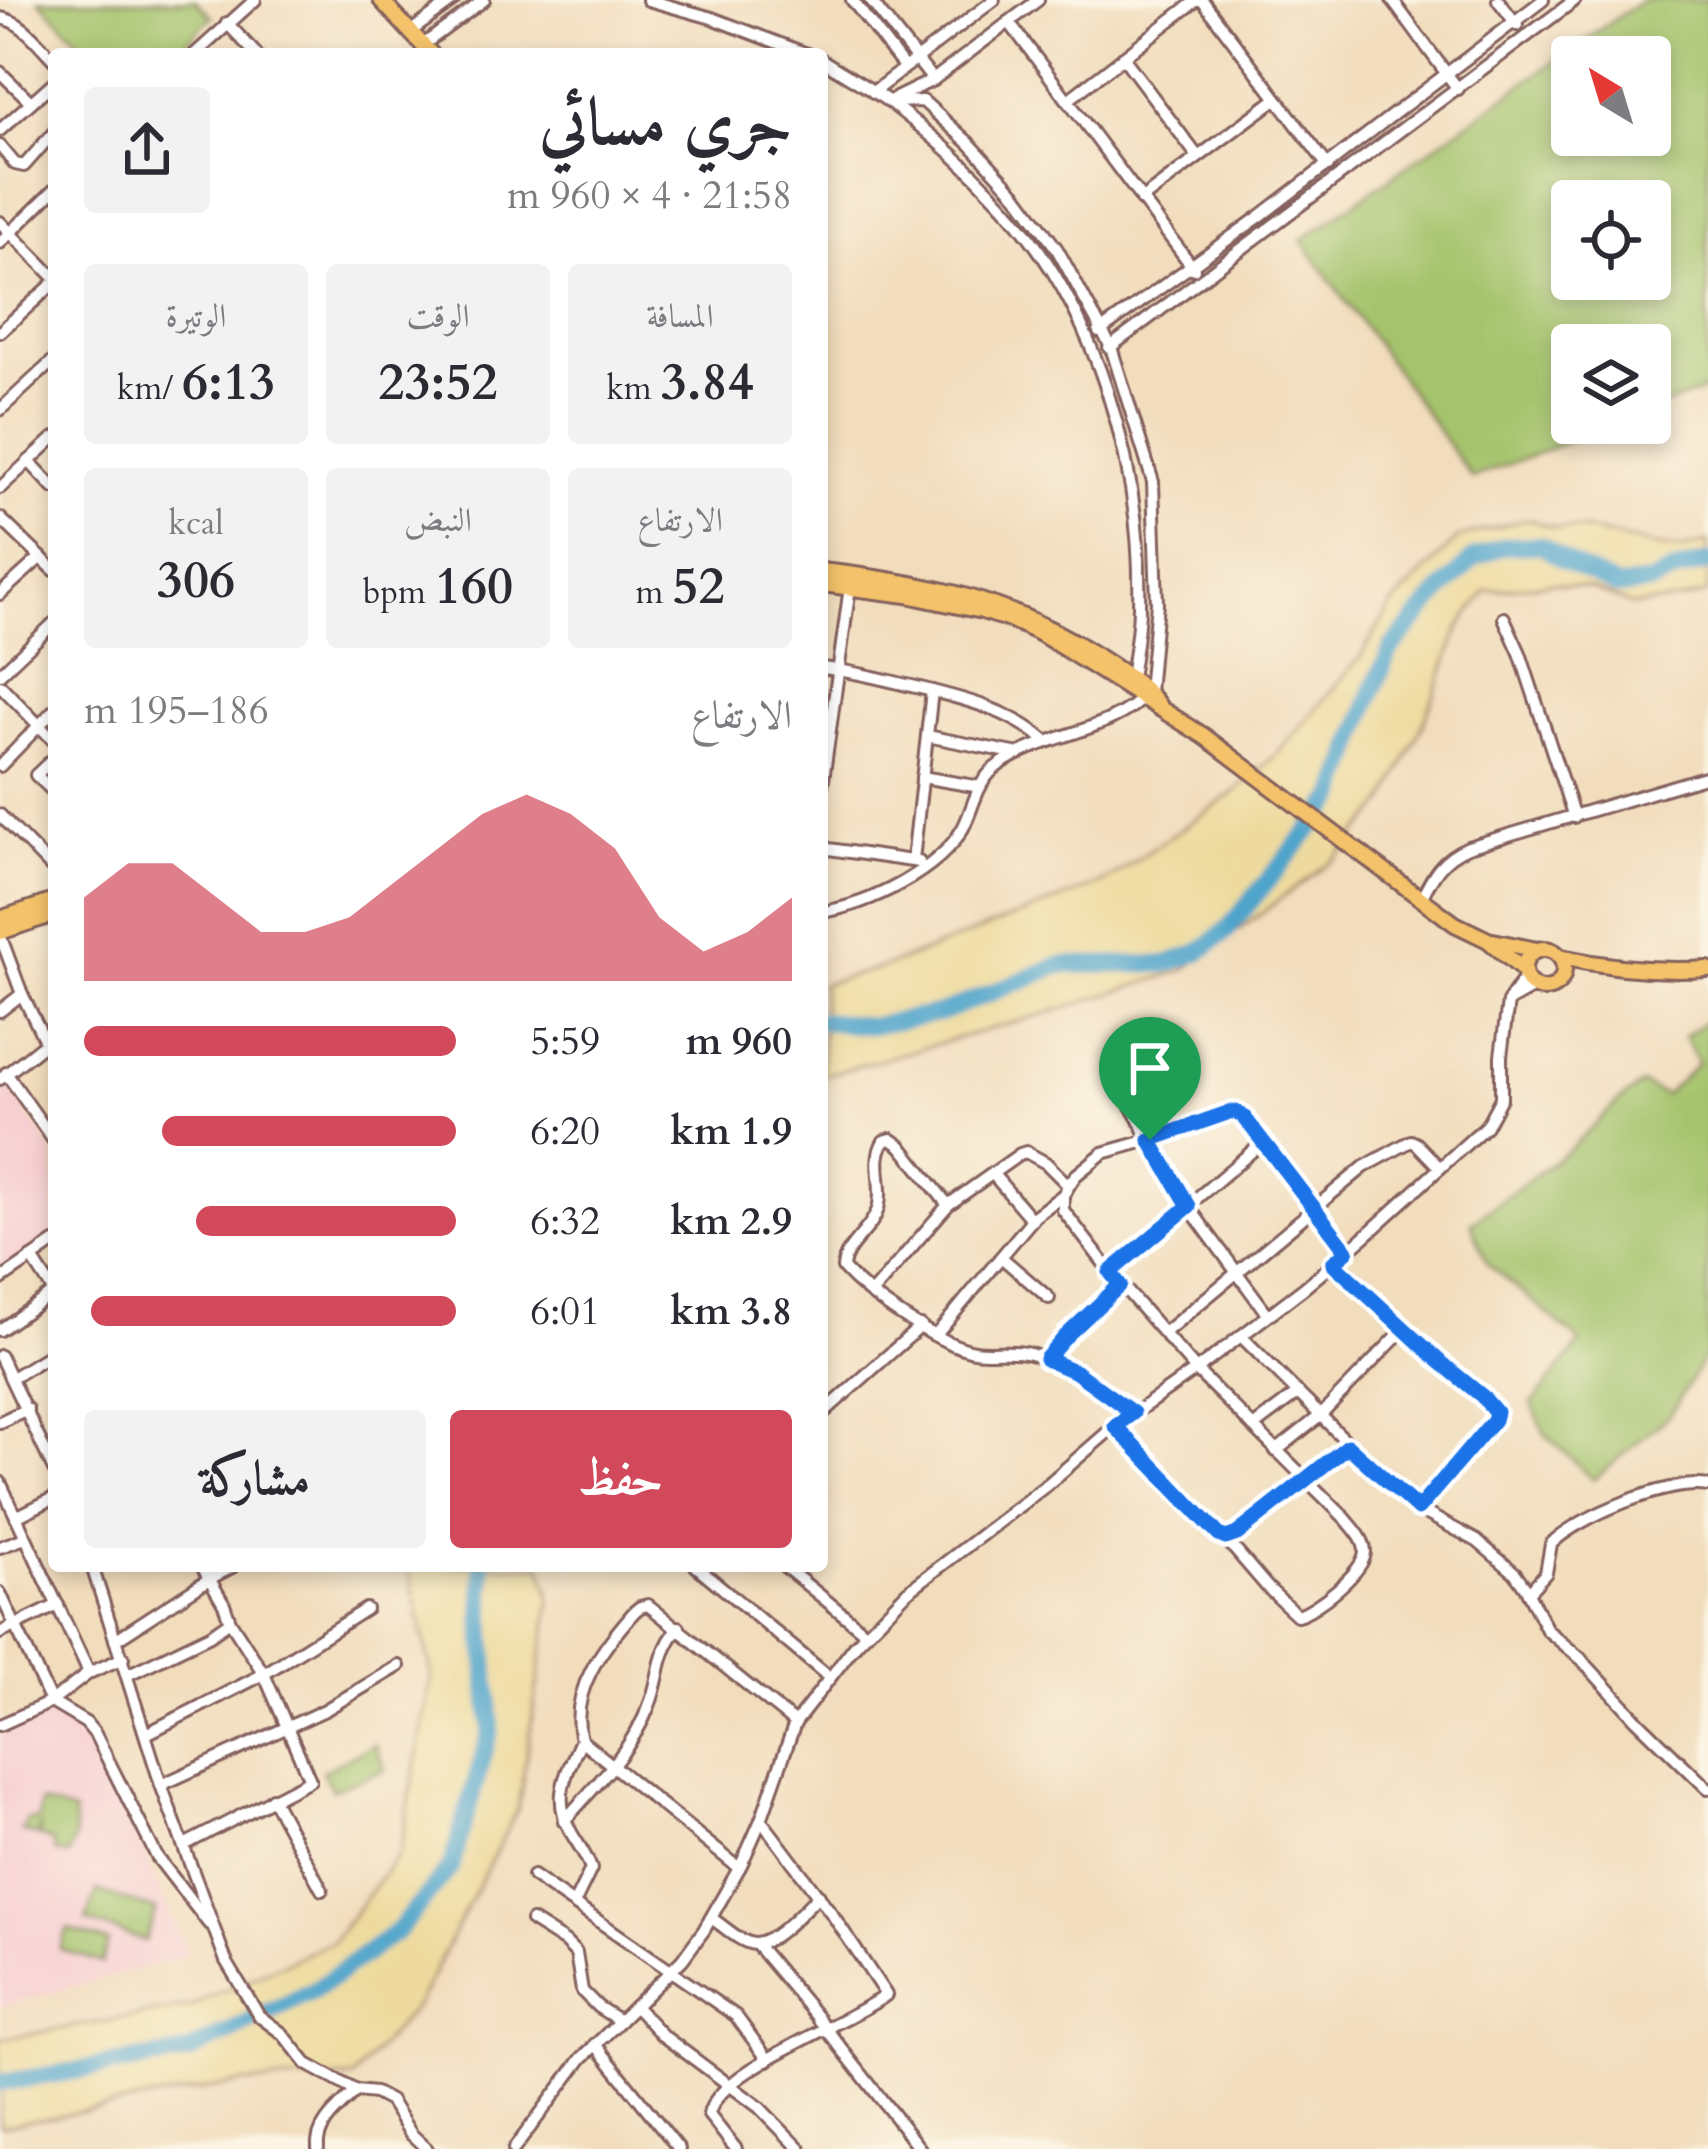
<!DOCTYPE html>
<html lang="ar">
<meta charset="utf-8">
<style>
body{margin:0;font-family:Cardo,Amiri,serif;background:#f2f2f3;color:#2b2b33;direction:rtl;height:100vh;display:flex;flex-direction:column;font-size:45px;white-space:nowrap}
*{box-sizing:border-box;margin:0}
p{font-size:39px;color:#7c7c81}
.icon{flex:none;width:66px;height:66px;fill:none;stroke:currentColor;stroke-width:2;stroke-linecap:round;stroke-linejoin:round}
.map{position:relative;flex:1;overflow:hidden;direction:ltr}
.sheet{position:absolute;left:48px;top:48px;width:780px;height:1524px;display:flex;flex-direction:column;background:#fff;border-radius:12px;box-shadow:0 6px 18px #0003;direction:rtl}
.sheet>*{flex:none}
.needle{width:78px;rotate:322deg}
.tools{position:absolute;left:1551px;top:36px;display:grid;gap:24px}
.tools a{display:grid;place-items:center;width:120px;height:120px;border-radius:12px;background:#fff;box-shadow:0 6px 18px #0003;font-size:60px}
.pin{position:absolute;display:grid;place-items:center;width:102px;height:102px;color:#fff;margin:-123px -51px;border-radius:50% 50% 50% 0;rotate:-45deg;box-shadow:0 0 12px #0007}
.pin .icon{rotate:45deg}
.round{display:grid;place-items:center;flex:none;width:126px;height:126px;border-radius:12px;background:#f2f2f3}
.head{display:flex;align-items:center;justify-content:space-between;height:204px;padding:0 36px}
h1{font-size:66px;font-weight:700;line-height:90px}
.stats{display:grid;grid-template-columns:repeat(3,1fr);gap:18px;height:204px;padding:12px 36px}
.stats div{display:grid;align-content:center;border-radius:12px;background:#f2f2f3;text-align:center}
.stats b{font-size:51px;font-weight:700}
.stats small{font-size:33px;font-weight:400}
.stats p{font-size:33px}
.chart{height:336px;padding:24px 36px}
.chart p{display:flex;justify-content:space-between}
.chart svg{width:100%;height:216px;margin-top:12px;fill:#d1495b;opacity:.7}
.button{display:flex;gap:24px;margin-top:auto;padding:24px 36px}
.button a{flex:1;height:138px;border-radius:12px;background:#d1495b;color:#fff;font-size:48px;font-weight:700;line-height:138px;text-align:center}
.button a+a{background:#f2f2f3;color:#2b2b33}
ul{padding:0 36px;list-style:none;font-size:39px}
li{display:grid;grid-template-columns:192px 144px 1fr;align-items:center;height:90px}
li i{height:30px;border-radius:15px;background:#d1495b}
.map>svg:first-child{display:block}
.built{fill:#f7cfd2}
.green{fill:#a4c36c;stroke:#77714c;stroke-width:3;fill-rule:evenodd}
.sand{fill:#eeda9e;stroke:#9c7c64;stroke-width:3}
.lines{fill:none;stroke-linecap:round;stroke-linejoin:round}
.river{stroke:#50a4cb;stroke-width:18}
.minor-casing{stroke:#84615d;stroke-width:16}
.major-casing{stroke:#84615d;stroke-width:20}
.minor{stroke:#fff;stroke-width:10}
.major{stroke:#f3c26a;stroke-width:14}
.route-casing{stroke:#fff;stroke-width:24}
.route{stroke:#1a73e8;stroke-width:15}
</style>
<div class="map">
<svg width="1708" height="2149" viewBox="0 0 1708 2149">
<rect width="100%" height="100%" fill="#fcf5e5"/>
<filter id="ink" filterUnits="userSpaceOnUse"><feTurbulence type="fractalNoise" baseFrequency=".00833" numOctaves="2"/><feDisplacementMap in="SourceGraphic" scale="24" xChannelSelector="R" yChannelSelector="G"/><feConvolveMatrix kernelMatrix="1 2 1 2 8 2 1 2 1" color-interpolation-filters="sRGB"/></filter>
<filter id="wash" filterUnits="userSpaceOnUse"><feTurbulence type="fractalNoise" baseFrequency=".004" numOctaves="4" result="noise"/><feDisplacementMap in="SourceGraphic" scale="48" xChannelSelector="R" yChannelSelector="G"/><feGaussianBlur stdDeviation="2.7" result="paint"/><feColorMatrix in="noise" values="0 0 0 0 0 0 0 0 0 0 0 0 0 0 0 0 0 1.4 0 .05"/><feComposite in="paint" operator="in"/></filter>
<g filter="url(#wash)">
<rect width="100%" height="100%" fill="#f1dcbb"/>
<g class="built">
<path d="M6,1084L54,1152V1236L0,1274V1089Z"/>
<path d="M45,1713L84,1728L96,1746L188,1955L0,2007V1733Z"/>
</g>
<g class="green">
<path d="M39,0H195L212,17L175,54H93Z"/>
<path d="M1642,0H1708V389L1650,411V345H1572V423H1618L1472,478L1302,240ZM1572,57H1650V135H1572ZM1572,201H1650V279H1572Z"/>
<path d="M1708,1019V1351L1670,1414L1594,1480L1545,1434L1532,1404L1581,1342L1487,1263L1471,1223L1567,1151L1617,1103L1642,1084L1665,1095L1698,1063L1684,1037Z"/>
<path d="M375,1744L385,1770L332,1790L322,1771Z"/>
<path d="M40,1802L74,1813L75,1838L69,1856L55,1852L53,1842L39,1836L41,1824L37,1836L22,1831L27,1820H38Z"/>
<path d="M97,1891L156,1910L145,1941L86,1921Z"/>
<path d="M68,1929L108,1942L102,1963L60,1949Z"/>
</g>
<g class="sand">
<path d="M1527,519L1555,528L1584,529L1656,546L1681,549L1708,542V593L1684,600L1633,606L1593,589L1553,583L1486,591L1459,629L1425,720L1385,803L1335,859L1183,971L1048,1013L822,1076V984L884,967L1103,883L1232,794L1279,752L1360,657L1391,606L1459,537Z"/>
<path d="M408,1566H542L551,1599L518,1808L418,2003L353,2078L241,2083L0,2126V2039L189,2007L333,1941L400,1852L432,1676Z"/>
</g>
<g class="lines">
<g class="river">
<path d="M822,1021L872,1026L941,1013L1060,965L1166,964L1200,952L1227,930L1336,798L1373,690L1391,649L1433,600L1474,558L1504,546L1541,545L1566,562L1618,587L1651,583L1676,571L1708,562"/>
<path d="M0,2083L187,2053L315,1990L397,1931L451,1867L491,1729L483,1618V1566"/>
</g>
</g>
</g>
<g filter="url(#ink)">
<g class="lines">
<g class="minor-casing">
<g id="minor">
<path d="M648,0L712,18L807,54"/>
<path d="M852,0L904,67"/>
<path d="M870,0L933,80"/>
<path d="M1202,0L1328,166"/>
<path d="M1392,0L1458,89"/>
<path d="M1498,0L1517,25"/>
<path d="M0,18C23,21 38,44 54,60"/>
<path d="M1009,22L1194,269"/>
<path d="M227,23L256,54"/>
<path d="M410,32L454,0"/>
<path d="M423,45L484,0"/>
<path d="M195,54L255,0"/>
<path d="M1123,57L1198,157"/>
<path d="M822,60C845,75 870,88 892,104C930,133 967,166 1000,202C1096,305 1143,467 1139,606C1139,630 1134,655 1131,679"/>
<path d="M0,72L31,102"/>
<path d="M873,92L994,0"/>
<path d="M892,100L933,80L1038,0"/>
<path d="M1068,100L1197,0"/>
<path d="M0,130L54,82"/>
<path d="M0,146L15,164L24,166L54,132"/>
<path d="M1141,200L1276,99"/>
<path d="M0,222L54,277"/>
<path d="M0,243L54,190"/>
<path d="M0,332L54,283"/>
<path d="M1099,332L1259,217L1543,0"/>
<path d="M1109,348L1575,0"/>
<path d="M0,410L54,360"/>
<path d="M29,461L54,488"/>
<path d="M0,488L54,438"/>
<path d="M0,518L54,570"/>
<path d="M0,594L41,557"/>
<path d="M1504,618L1520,653L1574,817"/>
<path d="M822,668C854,671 885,680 916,687C964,699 1009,709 1047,742"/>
<path d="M0,674L54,623"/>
<path d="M0,685L54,741"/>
<path d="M927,736L1019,754"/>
<path d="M54,758L36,775L54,792"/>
<path d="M0,766L54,710"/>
<path d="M922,777L980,787"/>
<path d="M822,787L850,587"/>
<path d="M0,815L54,870"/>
<path d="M822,848L919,862"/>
<path d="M913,860L932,691"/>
<path d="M1421,899C1433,874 1442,858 1468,847L1708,776"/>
<path d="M822,912C868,905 939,871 963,828C974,807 977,779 999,765C1044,733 1110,734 1149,692L1157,603L1153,482L1111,347L1057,249L1017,195L970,144L923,101L889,102"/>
<path d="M0,935L22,994L46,1043"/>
<path d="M1511,1000L1534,987"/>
<path d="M0,1011L22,994"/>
<path d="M6,1073L54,1141"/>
<path d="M0,1079L54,1036"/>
<path d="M1123,1092L1188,1206L1268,1315"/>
<path d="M992,1173L1032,1220"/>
<path d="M948,1205L901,1146L891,1139L884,1141C871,1162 885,1185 878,1209C871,1232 844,1245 843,1268C866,1295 941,1346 975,1351C993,1354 1012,1349 1030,1354C1069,1364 1103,1388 1133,1413"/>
<path d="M1001,1257L1049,1298"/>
<path d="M1333,1263L1439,1361L1482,1396L1495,1412L1494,1420L1418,1509"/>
<path d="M1110,1272L1263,1142"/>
<path d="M0,1280L54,1243"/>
<path d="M871,1294L948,1205L1020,1154L1026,1152L1046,1163L1068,1185"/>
<path d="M0,1330L54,1292L32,1258"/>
<path d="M1164,1333L1364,1167L1411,1141L1417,1144L1440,1168"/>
<path d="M936,1335L1035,1216L1063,1195"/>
<path d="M1241,1336L1388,1483L1418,1509L1477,1541L1515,1573L1525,1587L1547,1630L1579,1657L1637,1720L1708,1789"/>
<path d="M0,1356L54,1470"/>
<path d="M1046,1359L1066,1335L1121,1285"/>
<path d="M12,1378L54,1352"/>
<path d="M822,1414L921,1326"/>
<path d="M0,1422L27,1409"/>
<path d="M1115,1426L1219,1535L1225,1538L1237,1534L1349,1446"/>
<path d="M1253,1427L1298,1393"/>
<path d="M1276,1451L1320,1416L1404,1329"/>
<path d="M0,1482L89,1673"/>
<path d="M16,1517L54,1498"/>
<path d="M1225,1538L1268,1588L1297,1615C1314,1612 1365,1571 1365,1552C1365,1539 1353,1528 1346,1519L1196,1370L1113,1275L1063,1210V1195L1075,1176L1103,1153L1181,1131L1222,1115L1236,1112L1244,1117L1347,1251"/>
<path d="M0,1547L25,1538"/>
<path d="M92,1566L161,1785L226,1961L259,2016L283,2034L307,2064L356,2091L375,2093L390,2101L411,2134L427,2149"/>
<path d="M696,1566L829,1677"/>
<path d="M784,1566L866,1633"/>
<path d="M0,1593L51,1702L86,1723L95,1734L157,1857L209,1924"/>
<path d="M1528,1593L1546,1573L1551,1544C1577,1517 1671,1478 1708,1486"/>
<path d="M0,1633L58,1605"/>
<path d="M115,1640L209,1579L234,1566"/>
<path d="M127,1675L210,1635L230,1621"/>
<path d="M0,1725L51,1702L89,1673L123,1658"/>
<path d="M146,1734L264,1674L366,1609"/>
<path d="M161,1785L325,1710L399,1666"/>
<path d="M272,1798L322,1890"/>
<path d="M564,1821C595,1786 632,1750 649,1706C662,1675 655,1657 679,1627"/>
<path d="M184,1845L310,1780L264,1674L230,1621L224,1604L202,1566"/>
<path d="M739,1868L581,1740C568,1690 604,1647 634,1612L640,1607L648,1605L795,1723"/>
<path d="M533,1876L736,2016L768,2060"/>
<path d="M574,1904L591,1869C587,1856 579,1846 572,1834C551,1798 566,1775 581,1740"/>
<path d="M711,1918C723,1925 740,1943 754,1944C774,1945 805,1908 819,1895"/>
<path d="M532,1921L565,1942L576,1953L582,1991L598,2007L620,2021"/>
<path d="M756,1944L813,2012L920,2149"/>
<path d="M635,2006L662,2035L759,2107L800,2149"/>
<path d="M595,2044L679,2149"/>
<path d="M318,2149C315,2125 340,2107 356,2091"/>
<path d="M514,2149L582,2058L682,1960L704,1930L742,1863L761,1820L795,1723L857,1643L907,1592L1048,1484L1109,1431L1196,1370L1304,1288L1362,1239L1486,1126L1501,1098V1056L1508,1002L1525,977"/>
<path d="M736,2149L709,2115C715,2071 849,2023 886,1995L832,1914L761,1820"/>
</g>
</g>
<g class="major-casing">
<g id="major">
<path d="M381,0L431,54"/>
<path d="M822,571C928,583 1011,599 1102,659C1123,673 1144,685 1159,706"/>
<path d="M822,584L907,595L982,611L1011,620L1043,635L1204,736L1455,924L1488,940L1524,971"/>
<path d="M0,919L54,901"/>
<path d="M0,932L54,914"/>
<path d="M1493,941L1537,950"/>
<circle cx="1544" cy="969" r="20"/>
<path d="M1561,957C1611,968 1657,972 1708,969"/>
</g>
</g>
<use href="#minor" class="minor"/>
<use href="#major" class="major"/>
</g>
</g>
<g class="lines" filter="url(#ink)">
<g class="route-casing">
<path id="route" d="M1230,1112H1236L1244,1117L1347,1251L1333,1263L1439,1361L1482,1396L1496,1412L1494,1420L1418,1509L1348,1446L1237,1534L1226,1538L1219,1535L1115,1426L1133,1413L1076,1372L1046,1359L1066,1336L1120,1285L1110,1272L1189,1206L1150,1140Z"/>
</g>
<use href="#route" class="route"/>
</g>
</svg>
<div class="tools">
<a><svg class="needle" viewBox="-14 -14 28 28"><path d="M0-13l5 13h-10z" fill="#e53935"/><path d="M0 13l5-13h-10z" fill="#7c7c81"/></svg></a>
<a><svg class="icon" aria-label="locate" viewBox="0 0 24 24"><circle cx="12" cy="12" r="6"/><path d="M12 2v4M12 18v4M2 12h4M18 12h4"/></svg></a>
<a><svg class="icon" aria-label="layers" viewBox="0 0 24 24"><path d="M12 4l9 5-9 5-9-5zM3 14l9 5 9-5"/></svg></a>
</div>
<div class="pin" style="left:1150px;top:1140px;background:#1e9e55"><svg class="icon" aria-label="arrive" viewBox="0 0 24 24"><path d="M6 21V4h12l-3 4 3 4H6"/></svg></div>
<section class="sheet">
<div class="head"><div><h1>جري مسائي</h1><p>21:58 · 4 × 960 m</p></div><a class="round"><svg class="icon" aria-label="share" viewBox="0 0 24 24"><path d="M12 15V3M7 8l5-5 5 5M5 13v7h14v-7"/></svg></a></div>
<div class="stats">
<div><p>المسافة</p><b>3.84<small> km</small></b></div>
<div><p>الوقت</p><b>23:52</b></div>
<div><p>الوتيرة</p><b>6:13<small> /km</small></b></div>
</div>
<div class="stats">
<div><p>الارتفاع</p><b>52<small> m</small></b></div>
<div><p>النبض</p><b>160<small> bpm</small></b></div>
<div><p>kcal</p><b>306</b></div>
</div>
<div class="chart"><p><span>الارتفاع</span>186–195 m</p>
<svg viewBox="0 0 160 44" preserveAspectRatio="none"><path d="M0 44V27L10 20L20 20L30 27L40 34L50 34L60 31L70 24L80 17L90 10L100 6L110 10L120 17L130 31L140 38L150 34L160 27V44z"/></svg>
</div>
<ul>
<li><b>960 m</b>5:59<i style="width:100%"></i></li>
<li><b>1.9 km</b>6:20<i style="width:79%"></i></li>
<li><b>2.9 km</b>6:32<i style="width:70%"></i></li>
<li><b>3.8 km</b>6:01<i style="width:98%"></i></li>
</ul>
<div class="button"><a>حفظ</a><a>مشاركة</a></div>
</section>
</div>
